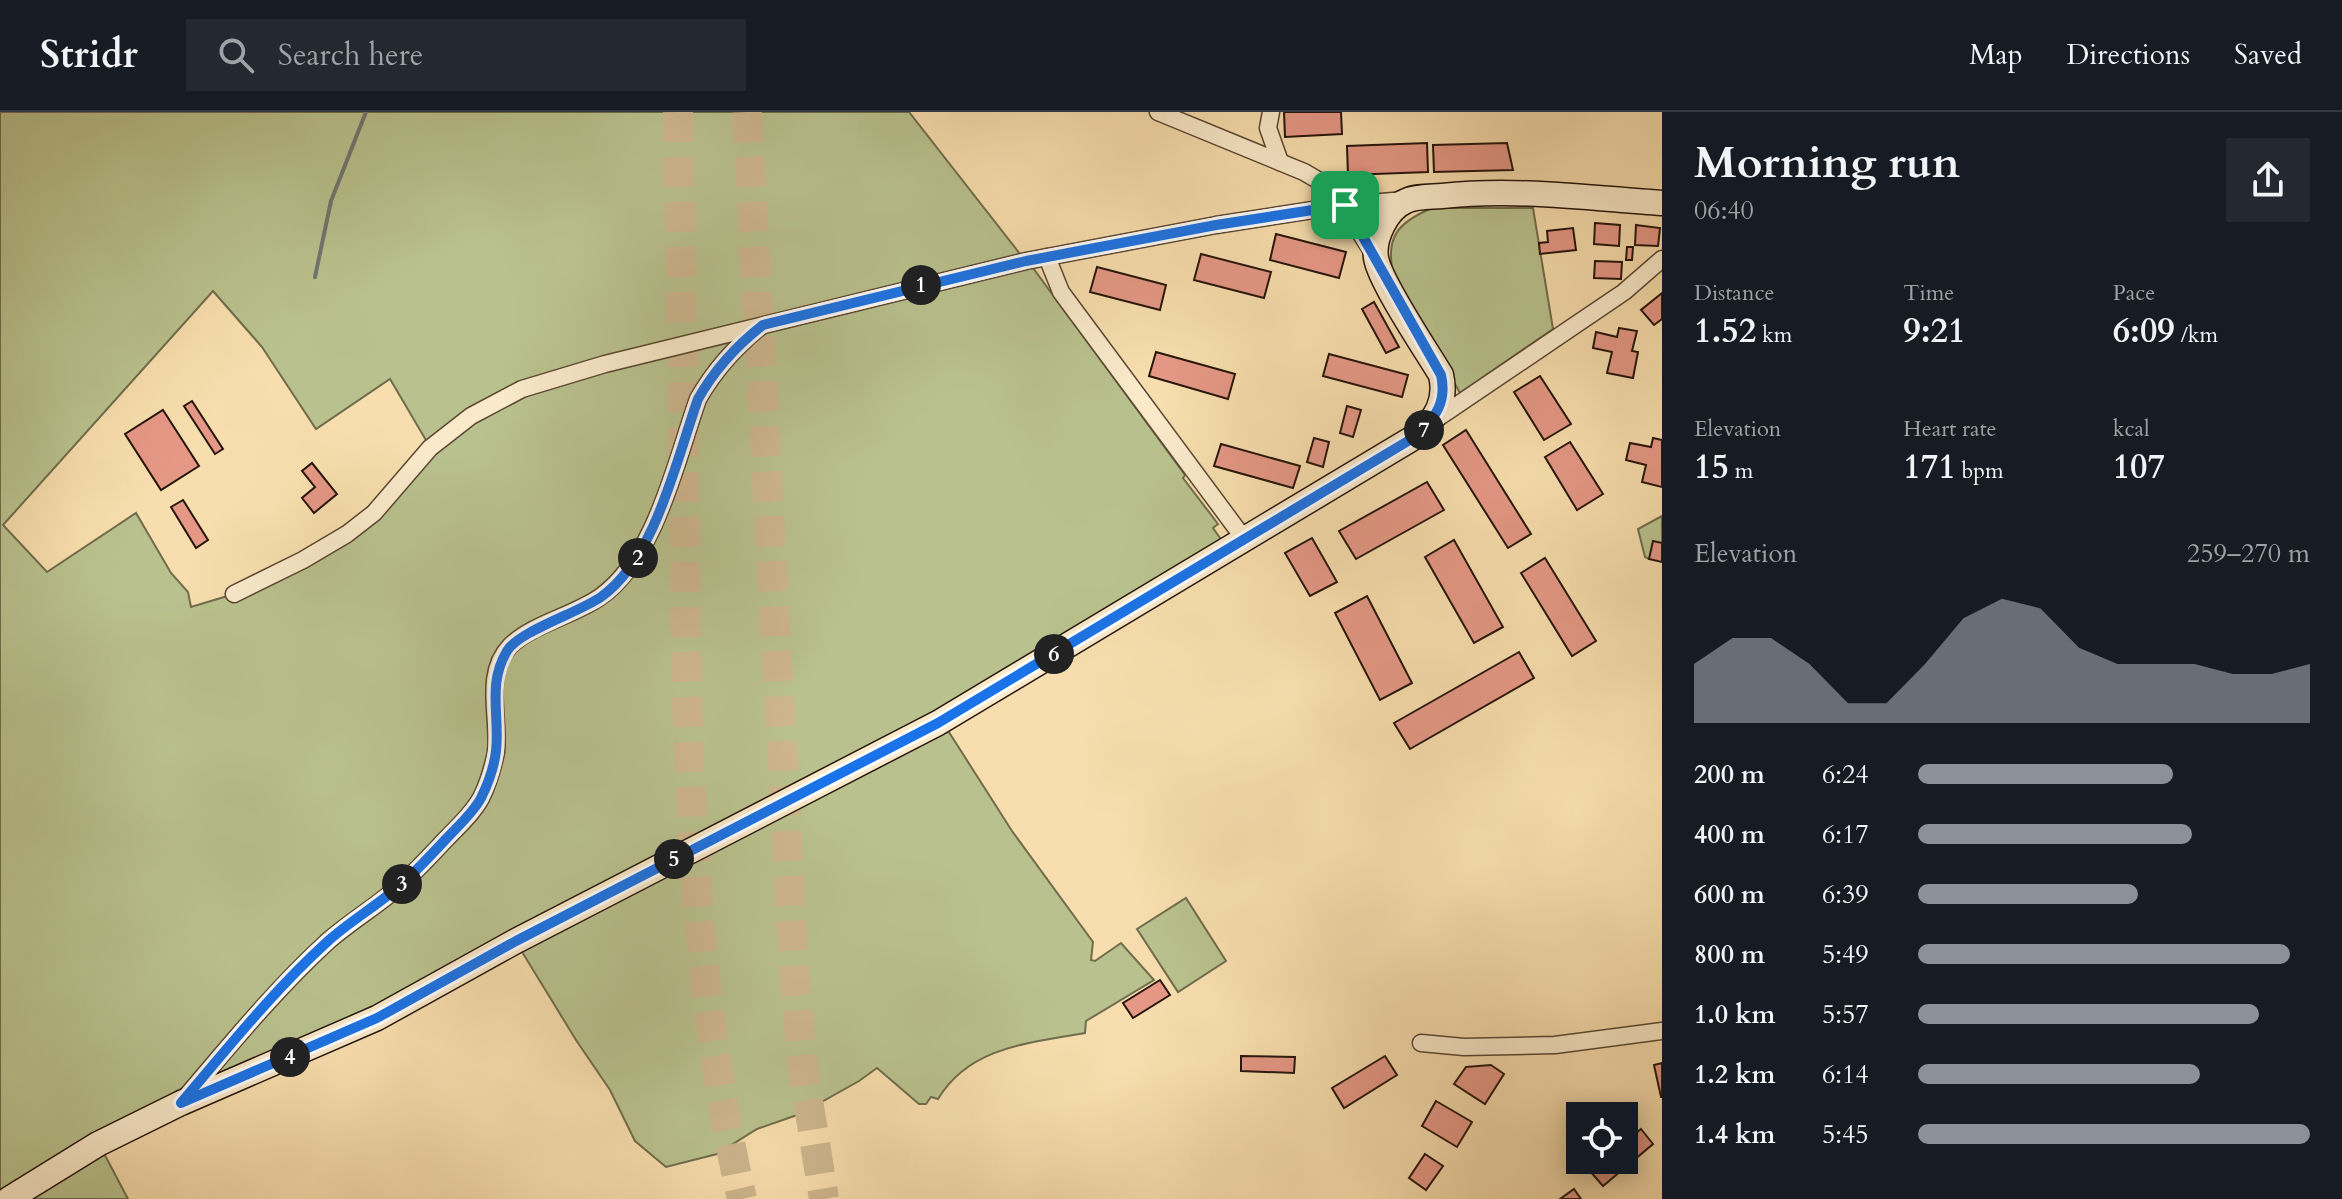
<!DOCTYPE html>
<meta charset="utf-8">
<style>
body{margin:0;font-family:Cardo,serif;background:#242831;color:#f1f3f6;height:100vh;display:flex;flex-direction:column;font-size:30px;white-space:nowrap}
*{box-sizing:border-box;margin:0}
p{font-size:26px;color:#9ea1a6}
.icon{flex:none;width:44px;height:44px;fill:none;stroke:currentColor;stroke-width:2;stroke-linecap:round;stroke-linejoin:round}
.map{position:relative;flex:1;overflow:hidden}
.panel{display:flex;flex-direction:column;background:#171b24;width:680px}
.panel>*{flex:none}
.buttons{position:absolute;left:1566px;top:990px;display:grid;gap:16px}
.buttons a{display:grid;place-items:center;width:72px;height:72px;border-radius:0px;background:#171b24;box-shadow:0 4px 20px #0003;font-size:40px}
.pin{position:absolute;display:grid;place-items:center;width:68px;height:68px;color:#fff;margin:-34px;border-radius:16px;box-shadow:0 4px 12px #0006}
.km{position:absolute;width:40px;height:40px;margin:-20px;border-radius:50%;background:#222;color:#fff;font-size:22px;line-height:40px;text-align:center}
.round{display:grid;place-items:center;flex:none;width:84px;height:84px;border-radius:0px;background:#242831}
.summary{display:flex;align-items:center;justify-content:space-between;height:136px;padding:0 32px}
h1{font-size:44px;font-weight:700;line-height:60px}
.metrics{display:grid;grid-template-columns:repeat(3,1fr);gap:12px;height:136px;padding:8px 32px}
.metrics div{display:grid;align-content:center}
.metrics b{font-size:34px;font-weight:700}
.metrics small{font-size:22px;font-weight:400}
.metrics p{font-size:22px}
.chart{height:224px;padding:16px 32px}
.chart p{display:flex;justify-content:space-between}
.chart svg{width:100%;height:144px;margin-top:8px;fill:#8c9099;opacity:.7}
ul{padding:0 32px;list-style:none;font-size:26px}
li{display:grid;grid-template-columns:128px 96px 1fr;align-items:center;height:60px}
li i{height:20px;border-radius:10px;background:#8c9099}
header{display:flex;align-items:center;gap:48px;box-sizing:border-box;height:112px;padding:0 40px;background:#171b24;border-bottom:2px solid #363941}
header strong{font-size:38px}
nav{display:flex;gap:44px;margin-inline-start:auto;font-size:28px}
.search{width:560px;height:72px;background:#242831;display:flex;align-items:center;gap:20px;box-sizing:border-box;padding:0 28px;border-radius:0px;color:#9ea1a6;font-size:30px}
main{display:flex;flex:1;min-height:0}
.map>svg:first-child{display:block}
.green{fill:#b9c28e;stroke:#706c4d;stroke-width:2;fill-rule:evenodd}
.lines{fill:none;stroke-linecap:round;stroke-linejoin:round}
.stream{stroke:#707771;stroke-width:4}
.building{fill:#e59886;stroke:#26150c;stroke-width:2}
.highway-tunnel{stroke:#ceb68e;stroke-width:30;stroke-dasharray:30 15;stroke-linecap:butt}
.street-casing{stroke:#5a4734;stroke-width:19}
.secondary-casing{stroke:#26150c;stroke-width:27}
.street{stroke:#faeaca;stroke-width:16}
.secondary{stroke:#faeaca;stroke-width:24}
.route-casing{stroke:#fff;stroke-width:16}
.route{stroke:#1a73e8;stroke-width:10}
</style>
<header>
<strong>Stridr</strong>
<div class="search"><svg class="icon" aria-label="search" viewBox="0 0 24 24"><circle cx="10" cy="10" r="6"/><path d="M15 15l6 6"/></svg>Search here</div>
<nav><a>Map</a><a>Directions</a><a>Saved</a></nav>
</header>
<main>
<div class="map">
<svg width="1662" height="1087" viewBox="0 0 1662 1087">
<rect width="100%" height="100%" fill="#f8deae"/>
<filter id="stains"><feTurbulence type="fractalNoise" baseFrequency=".0025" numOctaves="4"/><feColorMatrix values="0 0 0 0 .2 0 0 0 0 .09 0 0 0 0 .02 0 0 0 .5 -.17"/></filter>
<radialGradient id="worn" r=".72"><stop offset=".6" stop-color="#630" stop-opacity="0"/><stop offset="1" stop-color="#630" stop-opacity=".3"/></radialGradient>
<g class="green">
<path d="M0,0H909L1020,142L1024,156H1033L1185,363L1183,366L1218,412L1213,416L1225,433L947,617L1012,719L1093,830L1091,848L1095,849L1121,831L1154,868L1086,909L1085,921C1030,931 970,934 938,987L931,985L926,992H919L877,956L859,969L800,1002L757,1017L717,1042L666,1055L635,1029L610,978L576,928L516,830L99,1032L128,1087H0ZM213,179L262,235L316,317L390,267L430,335L347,422L234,482L191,495L188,480L171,461L136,401L47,460L3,413Z"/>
<path d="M1432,96H1533L1553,217L1460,281L1393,161C1385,124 1399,110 1432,96Z"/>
<path d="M1662,404V431L1649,447L1645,445L1638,417Z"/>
<path d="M1186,786L1226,849L1178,880L1137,817Z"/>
</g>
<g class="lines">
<path class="stream" d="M315,165L331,89L366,0"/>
</g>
<g class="building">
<path d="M1284,0H1341L1342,22L1285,25Z"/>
<path d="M1427,31L1428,60L1348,63L1347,34Z"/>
<path d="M1507,31L1513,58L1434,60L1433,33Z"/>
<path d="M1595,111L1620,113L1619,134L1594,132Z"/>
<path d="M1636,113L1660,116L1658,134L1635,133Z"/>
<path d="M1573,116L1576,138L1540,142L1539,131L1548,130L1547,119Z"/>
<path d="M1276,122L1346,140L1339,166L1270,148Z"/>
<path d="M1627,135H1633L1632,148H1626Z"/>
<path d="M1201,142L1271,160L1264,186L1194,168Z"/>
<path d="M1595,149L1622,150L1621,167L1594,166Z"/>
<path d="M1097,155L1166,173L1160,198L1090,180Z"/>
<path d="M1662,181V207L1654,213L1641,198Z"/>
<path d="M1374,190L1399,235L1386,241L1362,197Z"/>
<path d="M1619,216L1637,219L1632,239L1638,240L1633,266L1607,261L1612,240L1593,236L1596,220L1617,225Z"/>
<path d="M1156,240L1235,262L1228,287L1149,264Z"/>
<path d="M1329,242L1408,263L1402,285L1323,264Z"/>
<path d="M1540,264L1571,312L1544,328L1514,280Z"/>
<path d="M192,289L223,337L215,342L184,294Z"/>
<path d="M1347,294L1361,298L1353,325L1340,321Z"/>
<path d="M163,298L199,354L161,378L125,322Z"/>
<path d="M1466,318L1531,422L1508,436L1443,333Z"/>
<path d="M1314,326L1329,330L1323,355L1307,350Z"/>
<path d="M1653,326L1662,328V375L1642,370L1646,353L1626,348L1630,331L1651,335Z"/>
<path d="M1570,330L1603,382L1577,398L1545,345Z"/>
<path d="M1221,332L1300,354L1293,376L1214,354Z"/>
<path d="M312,351L337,382L314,401L302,386L315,375L302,359Z"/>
<path d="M1427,370L1444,398L1356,447L1339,419Z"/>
<path d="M183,388L208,428L196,436L171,395Z"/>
<path d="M1312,426L1337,470L1310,484L1285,441Z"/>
<path d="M1454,428L1503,515L1474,531L1425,445Z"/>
<path d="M1653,429L1662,431V450L1649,447Z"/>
<path d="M1545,446L1596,529L1572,544L1521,461Z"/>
<path d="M1367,484L1412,571L1380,588L1335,501Z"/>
<path d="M1519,540L1534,566L1410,637L1394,611Z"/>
<path d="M1160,868L1170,883L1133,906L1123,891Z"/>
<path d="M1241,944L1295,945L1294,961L1241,959Z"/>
<path d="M1385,944L1397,963L1344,996L1332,976Z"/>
<path d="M1662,951V985H1661L1654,953Z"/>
<path d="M1491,953L1504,962L1485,992L1454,972L1466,955Z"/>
<path d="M1436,989L1472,1010L1457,1035L1422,1014Z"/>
<path d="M1641,1017L1653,1032L1603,1074L1590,1059L1603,1048H1624V1031Z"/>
<path d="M1425,1042L1443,1054L1426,1078L1409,1066Z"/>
<path d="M1574,1077L1581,1087H1560Z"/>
</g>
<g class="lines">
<g class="highway-tunnel">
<path d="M678,0C680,127 683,255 684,382C686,619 689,855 742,1087"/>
<path d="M747,0L794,856L803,957L824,1087"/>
</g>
<g class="street-casing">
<g id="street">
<path d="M1158,0L1304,60L1333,77L1376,146"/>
<path d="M1271,0L1268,16L1280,50"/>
<path d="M1047,145L1061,180L1245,428"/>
<path d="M1435,308L1624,180L1662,147"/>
<path d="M234,482L303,448L347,422L374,401L430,336L471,304L522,277L605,252L1026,149L1216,113L1345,93L1405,88"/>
<path d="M1421,931L1464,935L1555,933L1662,919"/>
<path d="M184,987C230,933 275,878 327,830C351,809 380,792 403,771C418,757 432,742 446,727C458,715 472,702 481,686C488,672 493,655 496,640C500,606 483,562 510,534C534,511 573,504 600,485C655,447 676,349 698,287C714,259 734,236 760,215"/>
</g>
</g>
<g class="secondary-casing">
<path id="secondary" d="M9,1087L98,1032L181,991L377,906L516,829L938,611L1418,323C1436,306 1447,289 1441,263C1426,238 1380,170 1376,146C1373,126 1387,97 1406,89C1416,84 1431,85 1442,84C1515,76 1589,86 1662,91"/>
</g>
<use href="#street" class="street"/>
<use href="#secondary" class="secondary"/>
</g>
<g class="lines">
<g class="route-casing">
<path id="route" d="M1345,93L1441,263C1447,289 1436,305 1418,323L938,611L516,829L377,906L181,991C228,936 273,879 327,830C351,808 380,792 404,770C418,757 432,742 446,727C458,714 473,701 481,686C488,672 494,655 496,639C500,604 487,572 507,539C519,519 578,501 601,485C655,447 676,349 698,287C715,257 736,234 763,213L1026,149L1216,113Z"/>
</g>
<use href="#route" class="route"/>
</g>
<rect width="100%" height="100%" filter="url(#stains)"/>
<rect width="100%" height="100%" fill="url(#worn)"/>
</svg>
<div class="buttons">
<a><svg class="icon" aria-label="locate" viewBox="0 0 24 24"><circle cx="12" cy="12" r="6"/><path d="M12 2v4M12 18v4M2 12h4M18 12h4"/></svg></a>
</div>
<div class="pin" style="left:1345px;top:93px;background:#1e9e55"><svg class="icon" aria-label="arrive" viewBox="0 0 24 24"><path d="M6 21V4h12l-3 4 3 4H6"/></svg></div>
<b class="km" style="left:921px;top:173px">1</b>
<b class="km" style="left:638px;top:446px">2</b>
<b class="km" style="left:402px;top:772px">3</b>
<b class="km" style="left:290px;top:945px">4</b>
<b class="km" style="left:674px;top:747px">5</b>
<b class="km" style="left:1054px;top:542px">6</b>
<b class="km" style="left:1424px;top:318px">7</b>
</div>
<section class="panel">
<div class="summary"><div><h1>Morning run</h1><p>06:40</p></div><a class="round"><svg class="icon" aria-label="share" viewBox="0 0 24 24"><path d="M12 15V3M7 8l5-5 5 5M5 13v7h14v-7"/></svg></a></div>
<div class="metrics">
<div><p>Distance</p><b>1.52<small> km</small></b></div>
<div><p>Time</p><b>9:21</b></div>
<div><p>Pace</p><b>6:09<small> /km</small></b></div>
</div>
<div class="metrics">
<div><p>Elevation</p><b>15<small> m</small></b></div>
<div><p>Heart rate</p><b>171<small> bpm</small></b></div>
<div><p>kcal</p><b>107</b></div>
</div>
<div class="chart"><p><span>Elevation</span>259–270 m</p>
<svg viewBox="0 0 160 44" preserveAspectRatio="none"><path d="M0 44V26L10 18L20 18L30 26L40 38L50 38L60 26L70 12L80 6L90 9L100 21L110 26L120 26L130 26L140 29L150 29L160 26V44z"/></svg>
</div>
<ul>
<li><b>200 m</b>6:24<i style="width:65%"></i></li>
<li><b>400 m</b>6:17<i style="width:70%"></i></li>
<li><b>600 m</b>6:39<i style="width:56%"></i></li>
<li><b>800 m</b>5:49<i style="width:95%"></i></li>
<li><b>1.0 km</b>5:57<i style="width:87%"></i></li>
<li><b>1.2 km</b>6:14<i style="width:72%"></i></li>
<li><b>1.4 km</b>5:45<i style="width:100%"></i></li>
</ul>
</section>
</main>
